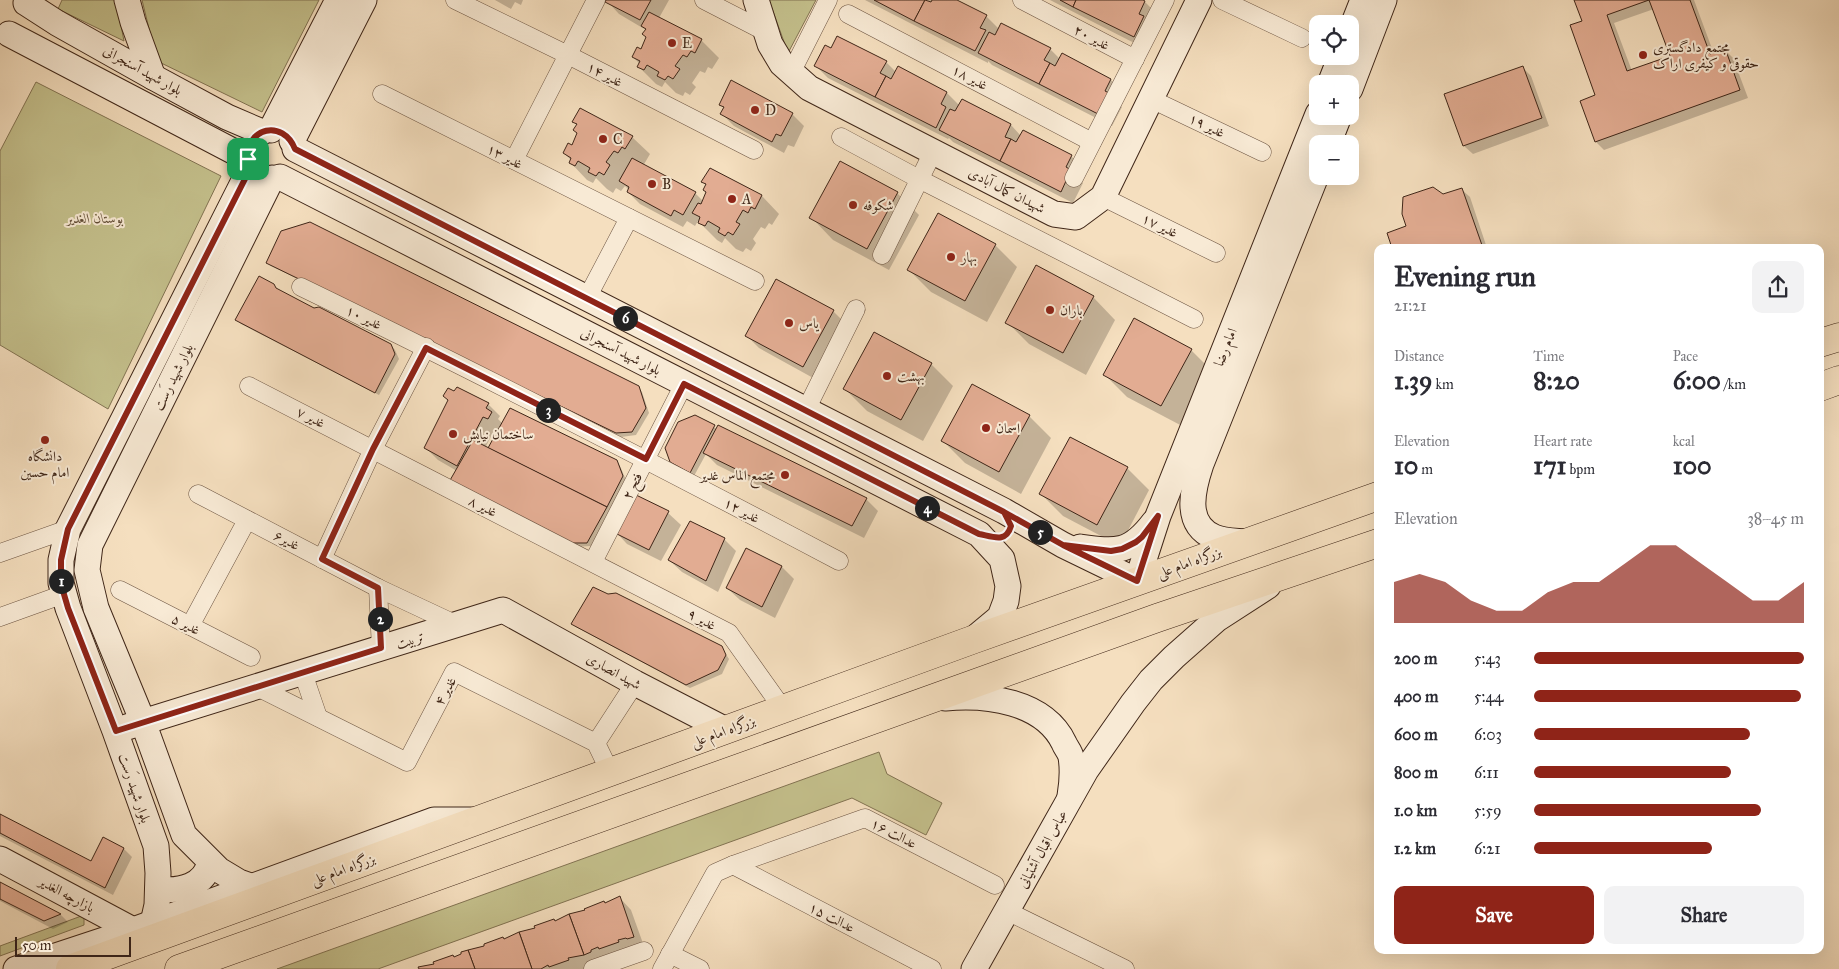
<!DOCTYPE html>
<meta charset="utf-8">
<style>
body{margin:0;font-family:"IM FELL Great Primer",Amiri,serif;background:#f2f2f3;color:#2b2b33;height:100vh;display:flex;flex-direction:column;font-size:19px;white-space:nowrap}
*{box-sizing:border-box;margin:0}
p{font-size:16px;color:#7c7c81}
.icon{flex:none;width:28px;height:28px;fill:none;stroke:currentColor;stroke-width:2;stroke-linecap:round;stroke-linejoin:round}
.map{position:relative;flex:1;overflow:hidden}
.details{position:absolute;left:1374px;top:244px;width:450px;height:710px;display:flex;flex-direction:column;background:#fff;border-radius:10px;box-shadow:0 5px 20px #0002}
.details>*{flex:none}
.tools{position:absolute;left:1309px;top:15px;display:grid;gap:10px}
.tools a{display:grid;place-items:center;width:50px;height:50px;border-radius:10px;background:#fff;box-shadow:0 5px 20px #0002;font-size:25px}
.scale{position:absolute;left:15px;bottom:12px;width:116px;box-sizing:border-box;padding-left:5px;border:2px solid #3f2618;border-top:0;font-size:14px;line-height:18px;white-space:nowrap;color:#3f2618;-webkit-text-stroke:4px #f8ead5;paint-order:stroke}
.pin{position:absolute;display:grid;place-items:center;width:42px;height:42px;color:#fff;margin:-21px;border-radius:10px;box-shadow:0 2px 8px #0006}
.km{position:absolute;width:25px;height:25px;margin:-12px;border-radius:50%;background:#222;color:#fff;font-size:14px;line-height:25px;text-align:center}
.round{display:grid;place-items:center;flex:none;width:52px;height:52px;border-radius:10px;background:#f2f2f3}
.overview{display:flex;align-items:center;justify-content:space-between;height:85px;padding:0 20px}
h1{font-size:28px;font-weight:800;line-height:38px}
.metrics{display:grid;grid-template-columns:repeat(3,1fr);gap:8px;height:85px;padding:5px 20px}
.metrics div{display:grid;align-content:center}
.metrics b{font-size:25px;font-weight:800}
.metrics small{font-size:14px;font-weight:400}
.metrics p{font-size:14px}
.chart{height:140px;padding:10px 20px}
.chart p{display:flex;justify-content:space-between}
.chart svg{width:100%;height:90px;margin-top:5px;fill:#8f2418;opacity:.7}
.cta{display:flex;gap:10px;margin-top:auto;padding:10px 20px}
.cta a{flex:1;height:58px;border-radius:10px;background:#8f2418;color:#fff;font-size:20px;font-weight:800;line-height:58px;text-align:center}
.cta a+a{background:#f2f2f3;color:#2b2b33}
ul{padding:0 20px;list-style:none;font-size:16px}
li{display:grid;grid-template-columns:80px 60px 1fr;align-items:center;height:38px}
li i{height:12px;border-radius:6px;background:#8f2418}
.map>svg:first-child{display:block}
.green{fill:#c4c08c;stroke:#827352}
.shadow{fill:#0003;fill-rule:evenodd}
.building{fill:#e2ac92;stroke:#3f2618;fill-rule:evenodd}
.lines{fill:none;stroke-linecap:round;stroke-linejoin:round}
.street-casing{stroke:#6c5442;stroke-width:19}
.secondary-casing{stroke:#3f2618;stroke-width:27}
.highway-casing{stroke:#3f2618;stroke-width:29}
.street{stroke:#f8ead5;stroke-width:18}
.secondary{stroke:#f8ead5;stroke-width:25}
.highway{stroke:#f5dfbf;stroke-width:28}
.route-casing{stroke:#fff;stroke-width:10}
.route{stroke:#8f2418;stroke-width:6}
.poi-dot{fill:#8f2418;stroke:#f8ead5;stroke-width:2}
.labels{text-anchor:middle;stroke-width:4;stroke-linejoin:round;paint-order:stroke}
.street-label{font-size:14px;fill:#3f2618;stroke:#f8ead5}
.poi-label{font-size:14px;fill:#3f2618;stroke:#f8ead5;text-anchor:start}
.park-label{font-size:14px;font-style:italic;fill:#604c35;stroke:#f8ead5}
</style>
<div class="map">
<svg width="1839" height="969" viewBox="0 0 1839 969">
<rect width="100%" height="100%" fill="#f5dfbf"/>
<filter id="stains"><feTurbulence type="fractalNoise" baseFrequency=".004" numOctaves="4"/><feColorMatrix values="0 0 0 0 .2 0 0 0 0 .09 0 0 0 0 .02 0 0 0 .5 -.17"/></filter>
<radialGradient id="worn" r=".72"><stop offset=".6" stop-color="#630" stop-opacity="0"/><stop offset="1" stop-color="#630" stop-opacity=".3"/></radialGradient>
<g class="green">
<path d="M62,0H116L124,41L58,9Z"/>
<path d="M142,0H319L262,112L157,61Z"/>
<path d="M769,0H816L788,53Z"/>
<path d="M36,82L221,176L108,409L0,345V151Z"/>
<path d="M879,752L887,774L942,803L926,835L852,798L378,969H277Z"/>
<path d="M84,915V925L0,956V946Z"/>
</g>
<g class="shadow">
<path d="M495,0H523L521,5L515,2L511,9Z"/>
<path d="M607,0H669L659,18L701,40L719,58L712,69L708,67L705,73L700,71L692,83L696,87L690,95L685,92L683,96L676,93L665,82L662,87L656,84L639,67L640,64L633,57L641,51L647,37L646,30L619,14L607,1Z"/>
<path d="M865,0H954L986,16L999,29L1050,49L1060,59L1062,55L1111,80L1123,92L1117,102L1122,107L1112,126L992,65L988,61V63Z"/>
<path d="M1050,0H1140L1145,2L1157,14L1146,49Z"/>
<path d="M1576,0H1694L1714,54L1725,50L1733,58L1748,98L1604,150L1596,142L1597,96L1583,21ZM1654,9L1671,56L1632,71L1614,23Z"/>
<path d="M886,62L896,72L947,93L960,106L962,101L1011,125L1021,136L1071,156L1083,168L1078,179L1083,183L1073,203L953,142L949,138L948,139L828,78L816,66Z"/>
<path d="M1523,68L1531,76L1549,126L1473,154L1464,146L1446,95Z"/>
<path d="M720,104L792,114L804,126L794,147L788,145L784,153L734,126L722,114L724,108Z"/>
<path d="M574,122L632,137L650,154L643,166L695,193L704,202L707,193V186L703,182L710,169L762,196L779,214L772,225L769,223L765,229L761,227L753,239L756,243L751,251L746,248L743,252L736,249L725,238L722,243L717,240L698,221L695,226L687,221L683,227L640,204L628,192L629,190L625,186L621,191L616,188L613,193L607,189L596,178L593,183L587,180L570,162L571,160L564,153L572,147L578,134L577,126Z"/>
<path d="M1461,189L1470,197L1487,248H1393L1408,227L1442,196Z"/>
<path d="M897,193L919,215L889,270L833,240L811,217Z"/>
<path d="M995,245L1017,267L987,322L931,292L909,270Z"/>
<path d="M267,263L638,387L642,392L649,413L636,435L621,437L271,266Z"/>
<path d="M1037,267L1093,297L1115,320L1086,375L1029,344L1007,322Z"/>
<path d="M274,285L279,291L391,345L395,350L399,359L379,395L241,324L237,320Z"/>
<path d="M833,311L845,323L815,379L759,348L747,336Z"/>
<path d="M1191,350L1213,372L1184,427L1127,397L1105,375Z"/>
<path d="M931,364L953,386L923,441L867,411L845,389Z"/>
<path d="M488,404L500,416L498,419L503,424L616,461L620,466L626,480L591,546L573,547L457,471L438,460L426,448ZM495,429L499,430L488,449L485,448Z"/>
<path d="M695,416L717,429L866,499L878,511L864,538L717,465L706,454L694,476L675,466L671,461Z"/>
<path d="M1029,416L1051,438L1021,494L965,463L943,441Z"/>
<path d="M1071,438L1127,468L1149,490L1120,546L1063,516L1041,494Z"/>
<path d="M634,496L668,513L681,525L661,561L627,544L615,531Z"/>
<path d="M724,539L736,551L718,592L682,572L669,560Z"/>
<path d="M746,550L782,567L794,579L775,618L740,600L727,588Z"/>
<path d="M572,624L721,647L729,659L722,674L690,688L576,627Z"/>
<path d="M0,815L91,862L103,839L124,849L132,857L113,895L0,836Z"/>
<path d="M0,883L61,915L68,922L53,929L0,901Z"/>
<path d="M619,897L631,910L645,949L583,969H417L425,966L427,968L454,958L606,904Z"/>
</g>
<g class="building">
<path d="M606,0H651L640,20L605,2Z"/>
<path d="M874,0H925L914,21Z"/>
<path d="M925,0L931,2L932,0H957L987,15L980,28L986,30L975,51L914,21Z"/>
<path d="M1060,0H1076L1073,7Z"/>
<path d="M1076,0H1143L1145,1L1139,14L1144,16L1134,37L1073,7Z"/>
<path d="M1574,0H1690L1710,54L1725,48L1740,90L1595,142L1580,101L1595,95L1570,25L1582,21ZM1649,0L1670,56L1627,71L1607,15Z"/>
<path d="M649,12L702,39L695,53L691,51L687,57L683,55L675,66L680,69L673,79L668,76L665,80L657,76L659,72L647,65L644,70L637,67L640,61L632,57L637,47L641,49L646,37L642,34L646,29L641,26Z"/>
<path d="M1001,23L1051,48L1044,60L1050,63L1039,84L978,53L989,32L995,35Z"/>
<path d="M837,36L887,61L880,73L886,76L875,97L814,66L825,45L831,48Z"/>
<path d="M1062,53L1111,79L1105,91L1111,94L1100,115L1039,84L1050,63L1055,66Z"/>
<path d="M898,66L947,92L941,104L946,107L936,128L875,97L886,76L891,79Z"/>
<path d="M1523,66L1542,118L1463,146L1444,94Z"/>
<path d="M731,80L793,113L781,136L776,134L772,142L720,114L724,107L719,105Z"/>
<path d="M962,99L1011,124L1005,137L1011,139L1000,161L939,130L950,109L955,111Z"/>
<path d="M580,108L633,136L625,149L622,147L618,153L614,151L606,162L610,165L604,175L599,172L596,176L588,172L590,168L578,161L575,166L569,163L571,158L563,153L568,143L572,145L577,133L573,130L577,124L572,122Z"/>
<path d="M1023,130L1072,155L1066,167L1071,170L1061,192L1000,161L1011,139L1016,142Z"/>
<path d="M632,158L696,192L683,215L674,210L671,216L627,192L629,187L619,181Z"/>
<path d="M840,161L898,192L867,249L809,218Z"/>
<path d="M710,168L762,195L755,209L751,207L748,213L743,210L736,222L740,224L733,235L728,232L725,236L718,232L720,228L708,221L705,226L698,223L700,217L692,213L698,203L701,204L706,192L703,190L706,184L701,182Z"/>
<path d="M1433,187L1443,194L1462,188L1483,248H1392L1387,233L1406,226L1402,214L1403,197Z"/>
<path d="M938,213L996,244L965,301L907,270Z"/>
<path d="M310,222L639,386L646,408L632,432L616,433L266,263L281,231Z"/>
<path d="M1036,265L1094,296L1063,353L1005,323Z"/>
<path d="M259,276L274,284L276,288L314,308L319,307L391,344L395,354L375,393L235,320Z"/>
<path d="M776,279L834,310L803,367L745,336Z"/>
<path d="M1134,318L1192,349L1161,406L1103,375Z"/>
<path d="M874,332L932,363L901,420L843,389Z"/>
<path d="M972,384L1030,415L999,472L941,441Z"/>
<path d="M457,387L489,403L486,408L492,412L488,419L483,417L457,466L424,448L448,400L443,396L448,388L454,391Z"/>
<path d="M510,408L617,460L623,476L607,507L488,448Z"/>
<path d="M695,415L715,425L690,473L670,462L665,448L678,422Z"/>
<path d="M718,425L867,498L852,526L703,453Z"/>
<path d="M1070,437L1128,467L1097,525L1039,494Z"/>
<path d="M473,440L607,507L587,543H568L449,482Z"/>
<path d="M634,494L669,511L649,550L613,532Z"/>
<path d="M690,521L725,538L706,581L668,560Z"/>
<path d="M746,548L782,566L762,607L726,588Z"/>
<path d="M593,587L608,594L616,593L722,646L726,655L718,670L686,685L571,624Z"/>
<path d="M0,814L91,861L103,837L124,848L105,888L0,833Z"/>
<path d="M0,882L61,914L44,921L0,899Z"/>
<path d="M620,896L634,937L627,939L626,938L618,940L619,942L599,949L598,947L591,950V952L584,955L569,914L585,910L584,909L604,901L605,903Z"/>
<path d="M569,914L584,955L568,958L569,960L549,967L548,965L541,969H532L519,932L535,928L534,926L554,919L555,921Z"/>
<path d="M519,932L532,969H475L468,950L484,946V944L503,937L504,939Z"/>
<path d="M468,950L475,969H419L418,967L434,964L433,962L453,955L454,957L461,954V952Z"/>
</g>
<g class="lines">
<g class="street-casing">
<g id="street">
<path d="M455,0L568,55L754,150"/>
<path d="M704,0L766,32"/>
<path d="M1022,0L1135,59"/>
<path d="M1222,0L1302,38"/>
<path d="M848,14L1092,142"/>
<path d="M791,73L828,0"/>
<path d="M382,94L755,281"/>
<path d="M1151,99L1262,152"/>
<path d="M841,137L919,179L1194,319"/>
<path d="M514,160L596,0"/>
<path d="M1074,178L1165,0"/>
<path d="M1103,197L1216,253"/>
<path d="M882,255L933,152"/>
<path d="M301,287C483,375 661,467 839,561"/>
<path d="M587,298L629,218"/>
<path d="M249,386L729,633L783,709"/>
<path d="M806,410L856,309"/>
<path d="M198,494L378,588L457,625"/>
<path d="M0,553L68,529"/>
<path d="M322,559L373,449L426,347"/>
<path d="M593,562L684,384"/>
<path d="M378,588L381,649"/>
<path d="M120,590L251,657"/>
<path d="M0,617L64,594"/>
<path d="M190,626L247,520"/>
<path d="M303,673L318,717"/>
<path d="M257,687L407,762L454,672L596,743L610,772"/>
<path d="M596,743L635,683"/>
<path d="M733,865L932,969"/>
<path d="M1007,911L1125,969"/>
<path d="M670,954L700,969"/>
<path d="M593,969L644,951"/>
<path d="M662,969L715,873L733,865L865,818L995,885"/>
</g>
</g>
<g class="secondary-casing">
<g id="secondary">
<path d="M28,0L26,3L57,23L153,77L227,117L262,132"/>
<path d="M127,0L133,22L153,77"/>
<path d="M756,0L770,44L782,64L809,88L1054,214L1076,217L1103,197L1199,0"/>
<path d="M1350,33L1363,0"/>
<path d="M9,34L248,159"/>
<path d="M1330,84L1341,56"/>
<path d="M1350,89L1384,0"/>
<path d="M271,130L338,0"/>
<path d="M292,141L364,0"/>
<path d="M1328,144L1339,116"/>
<path d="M295,149L1004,511L1063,545L1137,581L1158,516L1318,114"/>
<path d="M280,177L979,534L1002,559L1008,586L1006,601L1000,617L976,637"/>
<path d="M1245,542C1235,541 1223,541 1214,537C1183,524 1193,488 1201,464L1318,171"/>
<path d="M1080,547C1116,552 1130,554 1154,522"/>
<path d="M945,698C986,694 1044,701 1064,743C1066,748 1070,752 1071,757C1073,769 1072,784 1070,796"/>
<path d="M127,727L503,610L635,683L726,730"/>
<path d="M0,859L133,930"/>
<path d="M253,887L239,882L219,870L184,835L143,722L96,608L87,570L90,545L272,178"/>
<path d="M158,889C180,892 205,886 210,862"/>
<path d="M153,923L157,905L158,873L156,846L115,731L68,608L61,583V560L68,529L251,167"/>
<path d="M16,969L128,932L434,820H472"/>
<path d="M974,969L1086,770L1133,703L1151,680L1174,657L1217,619L1268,586"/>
</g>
</g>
<g class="highway-casing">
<g id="highway">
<path d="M1820,343L1839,337"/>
<path d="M1820,387L1839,380"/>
<path d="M70,969L972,640L1378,496"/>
<path d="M179,969L1157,618L1378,543"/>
</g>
</g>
<use href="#street" class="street"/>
<use href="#secondary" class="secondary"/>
<use href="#highway" class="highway"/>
</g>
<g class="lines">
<g class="route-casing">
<path id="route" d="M248,159L251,167L68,529L61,560V584L68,608L116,731L381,648L378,588L322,559L373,449L426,348L646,459L684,384L979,534C994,537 1006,543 1011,526L1004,512L1063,545L1111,551L1122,549L1136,542L1142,537L1158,516L1137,581L1063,545L1004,512L295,149C283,119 246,127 248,159"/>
</g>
<use href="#route" class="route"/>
</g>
<g class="poi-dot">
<circle cx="672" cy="43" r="5"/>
<circle cx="1643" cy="55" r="5"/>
<circle cx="755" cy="110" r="5"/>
<circle cx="603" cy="139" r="5"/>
<circle cx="652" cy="184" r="5"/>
<circle cx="732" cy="199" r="5"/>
<circle cx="853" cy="205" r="5"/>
<circle cx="951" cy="257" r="5"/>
<circle cx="1050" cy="310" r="5"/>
<circle cx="789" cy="323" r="5"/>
<circle cx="887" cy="376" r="5"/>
<circle cx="986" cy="428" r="5"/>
<circle cx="453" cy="434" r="5"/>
<circle cx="45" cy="440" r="5"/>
<circle cx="785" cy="475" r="5"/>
</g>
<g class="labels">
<g class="street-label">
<text transform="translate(1092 37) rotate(28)" y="5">غدیر ۲۰</text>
<text transform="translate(143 70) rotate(29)" y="5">بلوار شهید آسنجرانی</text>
<text transform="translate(605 74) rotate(27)" y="5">غدیر ۱۴</text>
<text transform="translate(970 77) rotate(28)" y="5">غدیر ۱۸</text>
<text transform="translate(1207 125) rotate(26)" y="5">غدیر ۱۹</text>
<text transform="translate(505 156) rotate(27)" y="5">غدیر ۱۳</text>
<text transform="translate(1007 190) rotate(27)" y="5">شهیدان کمال آبادی</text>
<text transform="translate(1160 225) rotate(26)" y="5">غدیر ۱۷</text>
<text transform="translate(364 317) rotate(26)" y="5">غدیر ۱۰</text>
<text transform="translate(1225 347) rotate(-68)" y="5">امام رضا</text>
<text transform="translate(621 351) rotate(27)" y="5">بلوار شهید آسنجرانی</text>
<text transform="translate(173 377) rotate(-64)" y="5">بلوار شهید رَست</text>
<text transform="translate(311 417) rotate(27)" y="5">غدیر ۷</text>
<text transform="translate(632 486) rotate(-63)" y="5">فتح ۲</text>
<text transform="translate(483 506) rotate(27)" y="5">غدیر ۸</text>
<text transform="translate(742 510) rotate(28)" y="5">غدیر ۱۲</text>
<text transform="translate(287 540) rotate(27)" y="5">غدیر۶</text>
<text transform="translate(1189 562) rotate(-20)" y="5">بزرگراه امام علی</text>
<text transform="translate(702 619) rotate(28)" y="5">غدیر ۹</text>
<text transform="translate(186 624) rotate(27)" y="5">غدیر ۵</text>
<text transform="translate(410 640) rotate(-17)" y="5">تربیت</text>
<text transform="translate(614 671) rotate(29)" y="5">شهید انصاری</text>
<text transform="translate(445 691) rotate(-61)" y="5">غدیر ۴</text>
<text transform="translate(723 731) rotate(-20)" y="5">بزرگراه امام علی</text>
<text transform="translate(135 788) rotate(71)" y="5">بلوار شهید رَست</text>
<text transform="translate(894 833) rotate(27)" y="5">عدالت ۱۶</text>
<text transform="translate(1042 849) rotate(-61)" y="5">عباس اقبال آشتیانی</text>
<text transform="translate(343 869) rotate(-20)" y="5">بزرگراه امام علی</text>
<text transform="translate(67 894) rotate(28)" y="5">بازارچه الغدیر</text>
<text transform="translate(832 917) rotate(27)" y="5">عدالت ۱۵</text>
</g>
<g class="poi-label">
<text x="682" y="48">E</text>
<text x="1653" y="52">مجتمع دادگستری<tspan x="1653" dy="16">حقوقی و کیفری اراک</tspan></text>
<text x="765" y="115">D</text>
<text x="613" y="144">C</text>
<text x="662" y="189">B</text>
<text x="742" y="204">A</text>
<text x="863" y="210">شکوفه</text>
<text x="961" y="262">بهار</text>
<text x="1060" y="315">باران</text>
<text x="799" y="328">یاس</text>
<text x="897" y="381">بهشت</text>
<text x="996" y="433">اسمان</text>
<text x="463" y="439">ساختمان نیایش</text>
<text x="45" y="461" text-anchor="middle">دانشگاه<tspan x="45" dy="16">امام حسین</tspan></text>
<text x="775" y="480" text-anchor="end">مجتمع الماس غدیر</text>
</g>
<g class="park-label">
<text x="95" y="223">بوستان الغدیر</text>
</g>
</g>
<rect width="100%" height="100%" filter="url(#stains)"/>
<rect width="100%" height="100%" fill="url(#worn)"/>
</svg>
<div class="tools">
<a><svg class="icon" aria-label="locate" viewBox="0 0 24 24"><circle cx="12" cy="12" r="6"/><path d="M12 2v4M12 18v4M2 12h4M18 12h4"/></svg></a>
<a>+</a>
<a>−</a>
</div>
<div class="scale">50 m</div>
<div class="pin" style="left:248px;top:159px;background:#1e9e55"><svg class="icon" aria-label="arrive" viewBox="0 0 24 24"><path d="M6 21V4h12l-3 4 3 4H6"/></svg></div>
<b class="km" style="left:61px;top:581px">1</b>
<b class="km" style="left:380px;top:619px">2</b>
<b class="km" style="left:548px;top:410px">3</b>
<b class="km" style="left:927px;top:508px">4</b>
<b class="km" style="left:1040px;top:532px">5</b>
<b class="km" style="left:625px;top:318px">6</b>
<section class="details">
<div class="overview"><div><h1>Evening run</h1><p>21:21</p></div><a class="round"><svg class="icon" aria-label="share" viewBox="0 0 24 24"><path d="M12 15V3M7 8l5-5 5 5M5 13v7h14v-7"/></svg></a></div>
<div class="metrics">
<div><p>Distance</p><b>1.39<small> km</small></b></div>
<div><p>Time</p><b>8:20</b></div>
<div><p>Pace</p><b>6:00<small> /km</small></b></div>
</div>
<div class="metrics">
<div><p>Elevation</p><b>10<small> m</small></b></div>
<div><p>Heart rate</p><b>171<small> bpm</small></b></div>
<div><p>kcal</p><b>100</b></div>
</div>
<div class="chart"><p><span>Elevation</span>38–45 m</p>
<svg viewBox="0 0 160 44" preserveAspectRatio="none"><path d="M0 44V24L10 20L20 24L30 33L40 38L50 38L60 29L70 24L80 24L90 15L100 6L110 6L120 15L130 24L140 33L150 33L160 24V44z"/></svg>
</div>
<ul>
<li><b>200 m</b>5:43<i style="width:100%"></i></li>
<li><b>400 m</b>5:44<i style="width:99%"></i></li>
<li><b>600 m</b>6:03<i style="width:80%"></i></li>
<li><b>800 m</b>6:11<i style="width:73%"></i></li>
<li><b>1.0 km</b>5:59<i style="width:84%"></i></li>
<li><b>1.2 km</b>6:21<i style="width:66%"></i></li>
</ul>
<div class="cta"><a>Save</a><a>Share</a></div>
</section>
</div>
